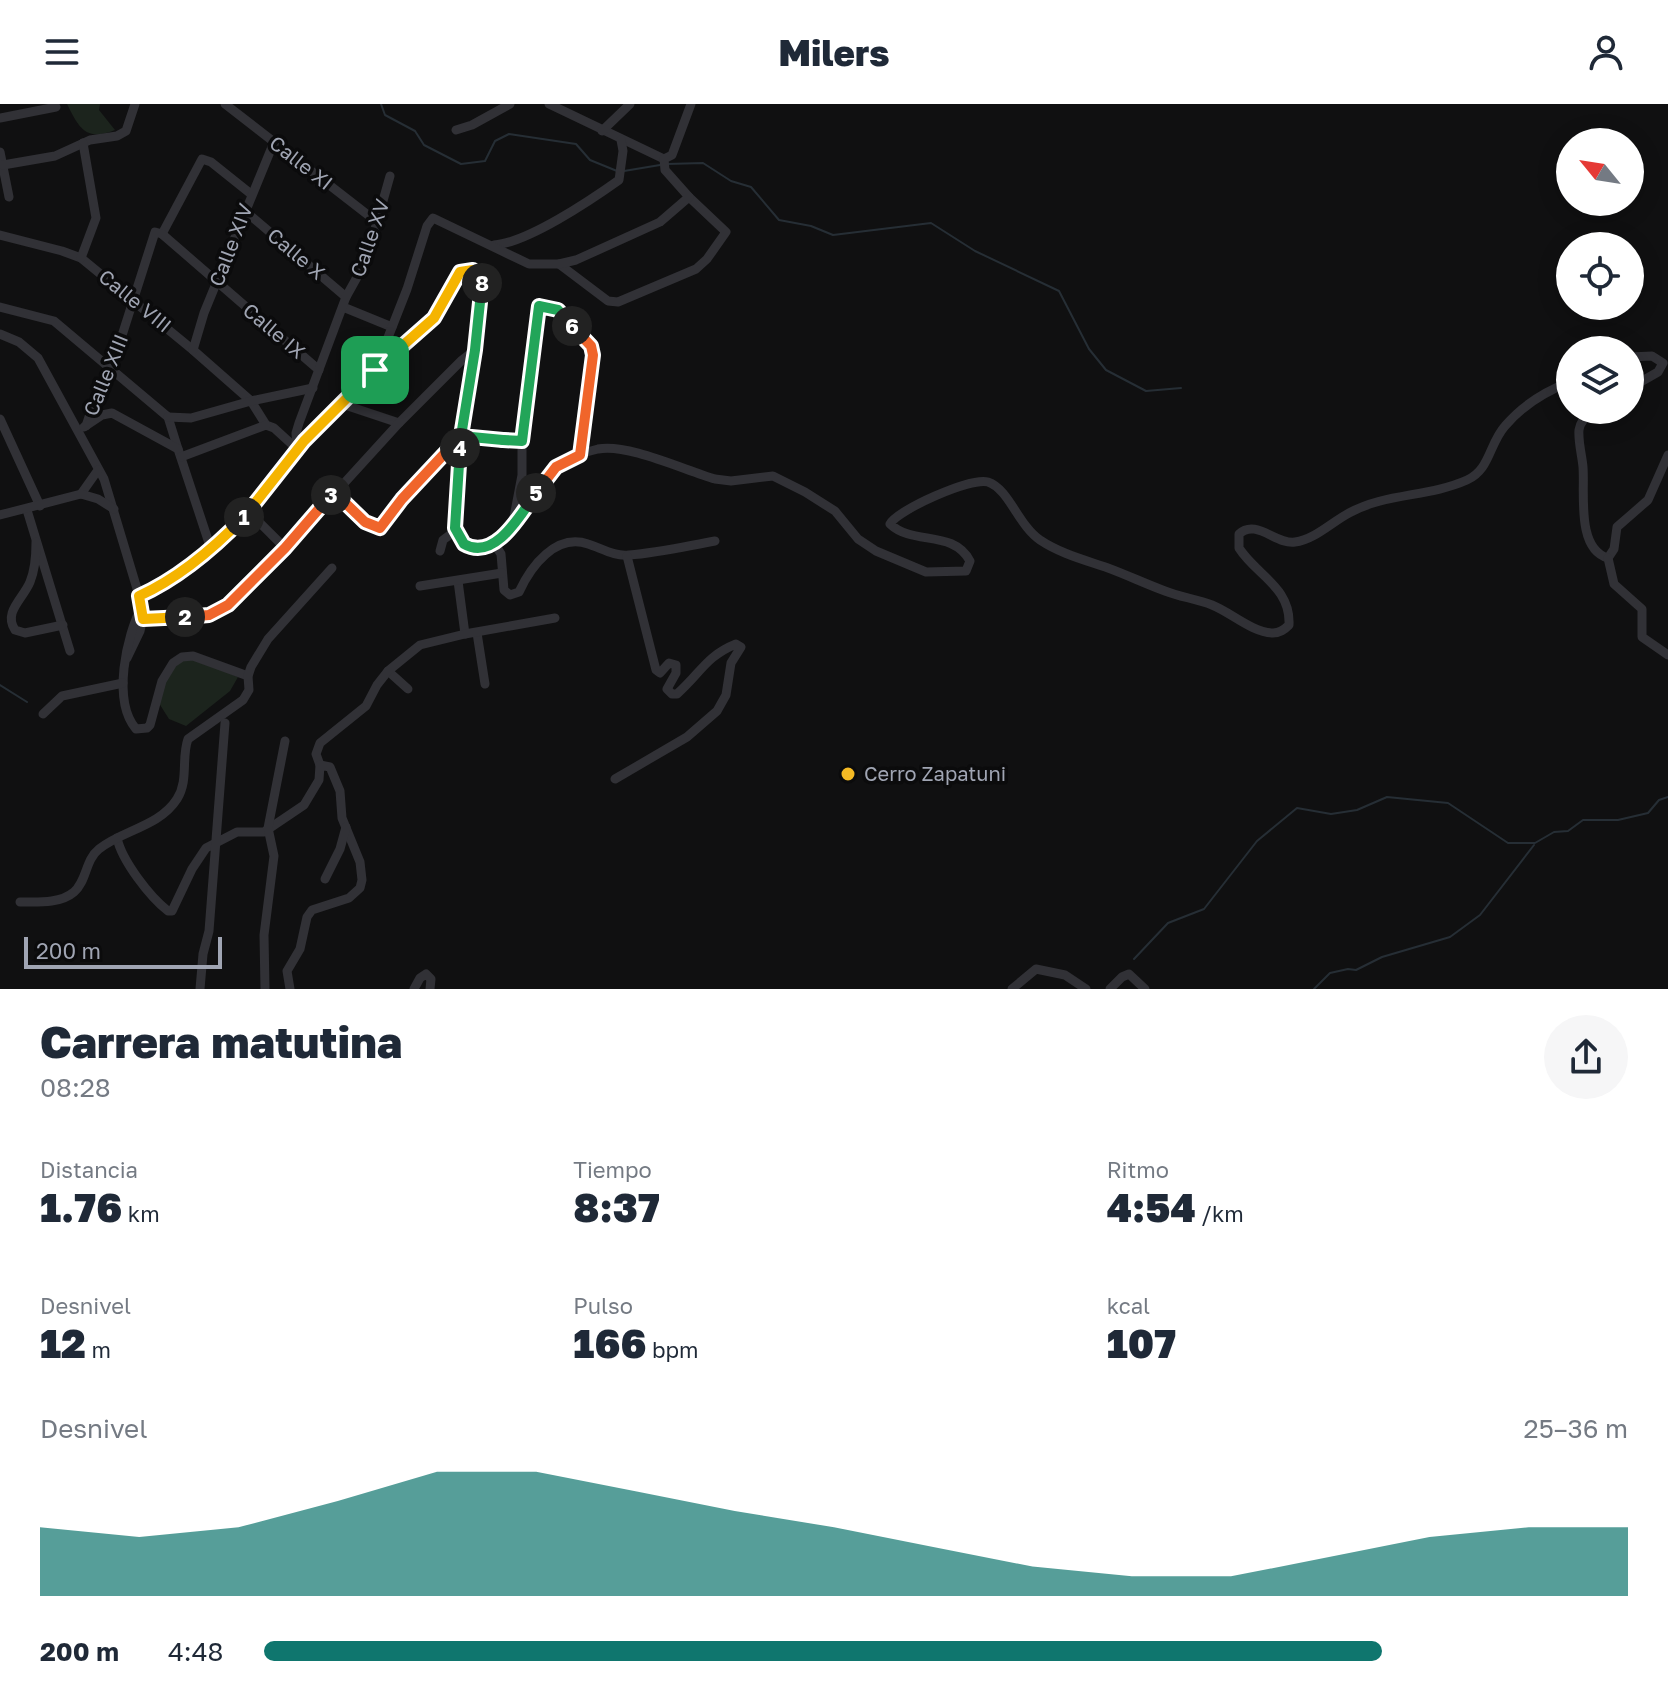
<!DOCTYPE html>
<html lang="es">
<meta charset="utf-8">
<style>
body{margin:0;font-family:"Golos Text",sans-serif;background:#f6f6f7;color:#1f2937;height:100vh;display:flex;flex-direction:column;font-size:30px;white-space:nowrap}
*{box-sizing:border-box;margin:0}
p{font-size:26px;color:#747a83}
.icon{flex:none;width:44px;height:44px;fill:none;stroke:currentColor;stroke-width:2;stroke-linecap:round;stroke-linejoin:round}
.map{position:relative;height:885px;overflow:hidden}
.drawer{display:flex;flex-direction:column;background:#fff;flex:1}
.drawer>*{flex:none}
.needle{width:52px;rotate:300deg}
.controls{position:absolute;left:1556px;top:24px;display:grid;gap:16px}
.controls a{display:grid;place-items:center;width:88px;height:88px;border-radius:50%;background:#fff;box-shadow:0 4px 20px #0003;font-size:40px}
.scale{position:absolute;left:24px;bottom:20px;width:198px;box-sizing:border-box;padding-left:8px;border:4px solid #a0a5b3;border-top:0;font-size:22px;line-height:28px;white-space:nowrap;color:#a0a5b3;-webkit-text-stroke:6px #0b0b0c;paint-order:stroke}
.pin{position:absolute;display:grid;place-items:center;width:68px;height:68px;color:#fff;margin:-34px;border-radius:16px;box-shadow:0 4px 12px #0006}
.km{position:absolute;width:40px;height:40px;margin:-20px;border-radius:50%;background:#222;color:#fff;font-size:22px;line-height:40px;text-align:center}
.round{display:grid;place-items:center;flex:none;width:84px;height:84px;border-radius:42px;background:#f6f6f7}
.head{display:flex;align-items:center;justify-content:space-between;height:136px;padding:0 40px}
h1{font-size:44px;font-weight:800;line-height:60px}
.figures{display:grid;grid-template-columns:repeat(3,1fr);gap:12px;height:136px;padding:8px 40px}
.figures div{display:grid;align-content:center}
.figures b{font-size:40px;font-weight:800}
.figures small{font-size:22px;font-weight:400}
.figures p{font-size:22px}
.chart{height:224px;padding:16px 40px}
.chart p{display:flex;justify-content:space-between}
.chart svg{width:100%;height:144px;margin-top:8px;fill:#0f766e;opacity:.7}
ul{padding:0 40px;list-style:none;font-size:26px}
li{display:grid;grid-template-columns:128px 96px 1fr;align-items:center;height:60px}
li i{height:20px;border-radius:10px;background:#0f766e}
header{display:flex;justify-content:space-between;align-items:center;height:104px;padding:0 40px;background:#fff;font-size:36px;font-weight:800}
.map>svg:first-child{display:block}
.green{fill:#1c241d}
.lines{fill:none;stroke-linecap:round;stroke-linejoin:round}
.stream{stroke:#262e35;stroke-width:2}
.minor{stroke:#313136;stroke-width:9}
.split-1-casing{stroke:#fff;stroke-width:16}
.split-2-casing{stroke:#fff;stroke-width:16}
.split-3-casing{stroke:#fff;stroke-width:16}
.split-4-casing{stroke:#fff;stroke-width:16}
.split-5-casing{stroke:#fff;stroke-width:16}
.split-6-casing{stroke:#fff;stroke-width:16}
.split-7-casing{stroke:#fff;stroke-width:16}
.split-8-casing{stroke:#fff;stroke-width:16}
.split-9-casing{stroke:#fff;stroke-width:16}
.split-1{stroke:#f5b400;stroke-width:10}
.split-2{stroke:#f5b400;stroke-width:10}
.split-3{stroke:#f0652b;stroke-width:10}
.split-4{stroke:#f0652b;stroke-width:10}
.split-5{stroke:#22a559;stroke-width:10}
.split-6{stroke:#f0652b;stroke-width:10}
.split-7{stroke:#22a559;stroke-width:10}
.split-8{stroke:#22a559;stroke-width:10}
.split-9{stroke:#f5b400;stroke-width:10}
.poi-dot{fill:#f5ba24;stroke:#0b0b0c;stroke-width:3}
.labels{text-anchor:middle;stroke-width:7;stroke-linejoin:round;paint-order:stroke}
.street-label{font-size:20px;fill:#a0a5b3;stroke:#0b0b0c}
.poi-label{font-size:20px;fill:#a0a5b3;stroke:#0b0b0c;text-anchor:start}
</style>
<header><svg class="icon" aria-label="menu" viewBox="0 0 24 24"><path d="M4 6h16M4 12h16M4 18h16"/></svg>Milers<svg class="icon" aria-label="person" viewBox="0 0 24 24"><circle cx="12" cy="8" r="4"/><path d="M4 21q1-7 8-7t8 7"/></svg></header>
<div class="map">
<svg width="1668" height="885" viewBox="0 0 1668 885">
<rect width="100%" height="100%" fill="#101011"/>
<g class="green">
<path d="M67,0H100L99,6L115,26C86,38 79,24 67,0Z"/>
<path d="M185,550L238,573L230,587L186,622L169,615L157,596L162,577Z"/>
</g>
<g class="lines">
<g class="stream">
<path d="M381,0L385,11L415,27L424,41L461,60L485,57L495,37L509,30L576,40L590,56L617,67"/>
<path d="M667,60L703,59L731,77L751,83L779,116L811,122L833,131L931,119L975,147L1059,187L1089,245L1106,266L1146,287L1181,284"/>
<path d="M624,67L660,61"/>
<path d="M0,581L27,598"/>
<path d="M1134,855L1168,819L1204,805L1257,737L1297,704L1331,710L1357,706L1387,693L1448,699L1508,739H1535L1554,728L1568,727L1583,716H1618L1648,709L1659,696L1668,693"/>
<path d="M1314,885L1330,869L1348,865L1356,866L1382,853L1450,833L1480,811L1534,741"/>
</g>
<g class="minor">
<path d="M225,0L377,118"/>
<path d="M549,0L664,55"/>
<path d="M0,14L56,3"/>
<path d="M456,26L472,21L510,0"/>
<path d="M602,27L630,0"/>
<path d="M0,48L9,93"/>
<path d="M3,61L55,52L90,36L117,32L126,27L135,0"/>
<path d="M245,107L346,193"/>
<path d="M162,130L202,55L211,58L251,90"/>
<path d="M0,131L62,147L81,154L193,246L251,297L266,321L274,324L297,345"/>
<path d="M494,141C527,139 591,96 619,76L623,47L621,36"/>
<path d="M81,154L96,114L83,39"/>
<path d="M559,160L608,197L618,198L696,165L707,155L726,128L689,93"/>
<path d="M0,203L54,217L168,313L178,345"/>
<path d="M343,203L392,223"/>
<path d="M0,230L19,238L38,254L104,375L144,508L140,527L127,554"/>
<path d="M193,246L204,209L274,38"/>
<path d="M1630,253L1652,252L1663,259L1658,268L1630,284"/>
<path d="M376,264L407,185L427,122L433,114L529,160H559L576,156L660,118L689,93L665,66L664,55L672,51L691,0"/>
<path d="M342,300L399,319"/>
<path d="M1594,306C1587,311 1580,317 1579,326C1578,338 1582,351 1583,363C1585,388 1576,445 1608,454L1614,445L1617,423L1648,396L1668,351"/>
<path d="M168,313L191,314L251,297L313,284"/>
<path d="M0,315L40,402"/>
<path d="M86,322L96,292L111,266L155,128L162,130L319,266"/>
<path d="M84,323L102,311L112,309L178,345L211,445"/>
<path d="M461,332L522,337"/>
<path d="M297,345L296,329L299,319L346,193L366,157L390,72"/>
<path d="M181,353L266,321"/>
<path d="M334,388L365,418L380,424L402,395L461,332"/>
<path d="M81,390L98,366"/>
<path d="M27,406L70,547"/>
<path d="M249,408L285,444"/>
<path d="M0,411L81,390L98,395L114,405"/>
<path d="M514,413L522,371V337L539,202L558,206L562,209L591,242L593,251L580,351"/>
<path d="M36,438C36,452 35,466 30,478C23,495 3,508 15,526L25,529L63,521"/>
<path d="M494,439L501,450L504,486L510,491L519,488C531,462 556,429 588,440C601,444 615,453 629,451C658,449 687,442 715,437"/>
<path d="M440,447L443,436L455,427"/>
<path d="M1608,454L1614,480L1642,505V533L1668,551"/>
<path d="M458,477L465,530"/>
<path d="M420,482L502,469"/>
<path d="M139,492L190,462L220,437L249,408L304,337L375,266L434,214L446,197L457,172L468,165L477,168L482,176L475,246L461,332L455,424C457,432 460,439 469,442C504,457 537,379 558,361C568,353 586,348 598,345C627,339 684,366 715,375L731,377L773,372L805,388L835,407L858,435L876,447L926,468L966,467L970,457C953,425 913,442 890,420C897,406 971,373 988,378C1009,385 1018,421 1040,436C1061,450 1085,456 1108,464C1127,471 1146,480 1165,487C1180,493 1197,495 1212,501C1232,509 1251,528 1273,529C1280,529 1284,526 1289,521C1291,483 1256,471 1239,444V430C1256,414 1276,441 1295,438C1314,436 1332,418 1349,409C1385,389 1429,393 1467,376C1490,366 1489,340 1505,322C1522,302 1546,287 1570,278"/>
<path d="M142,502C126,532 112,597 136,625L147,624L150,621L162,577L173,559L182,553L193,552L248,572"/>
<path d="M143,515L209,511L220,508L285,444L399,319L462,256L475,246"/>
<path d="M477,529L485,580"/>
<path d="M388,567L408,585"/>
<path d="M43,610L62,592L123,579"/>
<path d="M320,661L316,650L320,639L366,602L377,581L388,567L420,541L465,530L555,514"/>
<path d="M615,675L687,633L717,607L726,591L731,559L741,543L736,540C706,552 700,570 677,590H672L667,585L676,569V561L669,559L660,569L656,566L627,452"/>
<path d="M117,734C122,757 150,793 168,807H172L192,765L206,744L237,728H264L304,701L319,676L320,661L330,663L340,687L342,714L360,758L362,776L360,784L349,794L312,806L307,813L300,845L287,867L290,885"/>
<path d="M325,775L340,745L346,723"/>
<path d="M20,798C37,798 60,800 74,788C87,777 85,756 99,745C122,726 159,723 177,695C189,676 181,654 188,635L243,596L249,586L248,572L251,563L268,535L332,464"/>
<path d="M200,885L203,850L209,827L225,619"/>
<path d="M265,885L264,831L274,752L268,724L285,637"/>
<path d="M414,885L420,874L426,870L431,875L430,885"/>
<path d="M1012,885L1036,865L1065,871L1086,885"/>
<path d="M1110,885L1122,873L1129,870L1145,885"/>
</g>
</g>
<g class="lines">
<g class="split-1-casing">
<path id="split-1" d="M244,413L304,337L375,266"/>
</g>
<g class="split-2-casing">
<path id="split-2" d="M185,513L143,515L139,492C179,474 214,444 244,413"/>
</g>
<g class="split-3-casing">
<path id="split-3" d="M185,513L209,511L228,501L285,444L331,391"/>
</g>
<g class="split-4-casing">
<path id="split-4" d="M331,391L334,388L365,418L380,424L402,395L461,332L460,344"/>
</g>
<g class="split-5-casing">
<path id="split-5" d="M460,344L455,424L464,440C495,458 521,410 536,389"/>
</g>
<g class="split-6-casing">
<path id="split-6" d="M536,389L556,363L580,351L593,251L591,242L572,222"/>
</g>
<g class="split-7-casing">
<path id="split-7" d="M503,336L522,337L539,202L558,206L572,222"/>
</g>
<g class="split-8-casing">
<path id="split-8" d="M482,179L475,246L461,332L503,336"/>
</g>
<g class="split-9-casing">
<path id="split-9" d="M375,266L434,214L460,168L473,166L480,172L482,179"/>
</g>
<use href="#split-1" class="split-1"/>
<use href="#split-2" class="split-2"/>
<use href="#split-3" class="split-3"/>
<use href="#split-4" class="split-4"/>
<use href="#split-5" class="split-5"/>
<use href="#split-6" class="split-6"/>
<use href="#split-7" class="split-7"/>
<use href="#split-8" class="split-8"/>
<use href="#split-9" class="split-9"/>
</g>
<circle class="poi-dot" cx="848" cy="670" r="8"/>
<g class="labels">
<g class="street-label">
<text transform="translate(301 59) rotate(38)" y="7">Calle XI</text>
<text transform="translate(370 134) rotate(-71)" y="7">Calle XV</text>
<text transform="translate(231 141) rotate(-69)" y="7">Calle XIV</text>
<text transform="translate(296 150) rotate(40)" y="7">Calle X</text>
<text transform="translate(135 197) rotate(39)" y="7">Calle VIII</text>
<text transform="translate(274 227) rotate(40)" y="7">Calle IX</text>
<text transform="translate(106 271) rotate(-68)" y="7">Calle XIII</text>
</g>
<g class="poi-label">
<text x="864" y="677">Cerro Zapatuni</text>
</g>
</g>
</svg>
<div class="controls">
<a><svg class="needle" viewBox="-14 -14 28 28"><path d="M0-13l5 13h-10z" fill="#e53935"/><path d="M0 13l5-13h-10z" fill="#747a83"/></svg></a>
<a><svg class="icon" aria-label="locate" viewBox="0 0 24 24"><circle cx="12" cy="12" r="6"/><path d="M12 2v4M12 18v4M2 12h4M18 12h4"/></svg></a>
<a><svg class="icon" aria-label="layers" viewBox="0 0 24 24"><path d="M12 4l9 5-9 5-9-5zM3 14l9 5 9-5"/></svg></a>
</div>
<div class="scale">200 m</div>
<div class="pin" style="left:375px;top:266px;background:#1e9e55"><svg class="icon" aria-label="arrive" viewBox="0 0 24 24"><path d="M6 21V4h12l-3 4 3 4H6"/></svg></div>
<b class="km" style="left:244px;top:413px">1</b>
<b class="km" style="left:185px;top:513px">2</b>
<b class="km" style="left:331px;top:391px">3</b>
<b class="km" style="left:460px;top:344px">4</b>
<b class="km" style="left:536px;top:389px">5</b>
<b class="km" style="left:572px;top:222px">6</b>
<b class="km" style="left:482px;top:179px">8</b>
</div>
<section class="drawer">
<div class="head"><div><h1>Carrera matutina</h1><p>08:28</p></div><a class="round"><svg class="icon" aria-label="share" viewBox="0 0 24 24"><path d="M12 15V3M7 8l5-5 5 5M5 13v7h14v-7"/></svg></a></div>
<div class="figures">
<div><p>Distancia</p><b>1.76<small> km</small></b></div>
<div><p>Tiempo</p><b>8:37</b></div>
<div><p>Ritmo</p><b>4:54<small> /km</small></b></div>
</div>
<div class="figures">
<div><p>Desnivel</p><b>12<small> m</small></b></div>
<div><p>Pulso</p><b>166<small> bpm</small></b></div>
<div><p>kcal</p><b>107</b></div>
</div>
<div class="chart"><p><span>Desnivel</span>25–36 m</p>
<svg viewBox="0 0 160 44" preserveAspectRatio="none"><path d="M0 44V23L10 26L20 23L30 15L40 6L50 6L60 12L70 18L80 23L90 29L100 35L110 38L120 38L130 32L140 26L150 23L160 23V44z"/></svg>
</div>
<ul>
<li><b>200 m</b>4:48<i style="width:82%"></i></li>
</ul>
</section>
